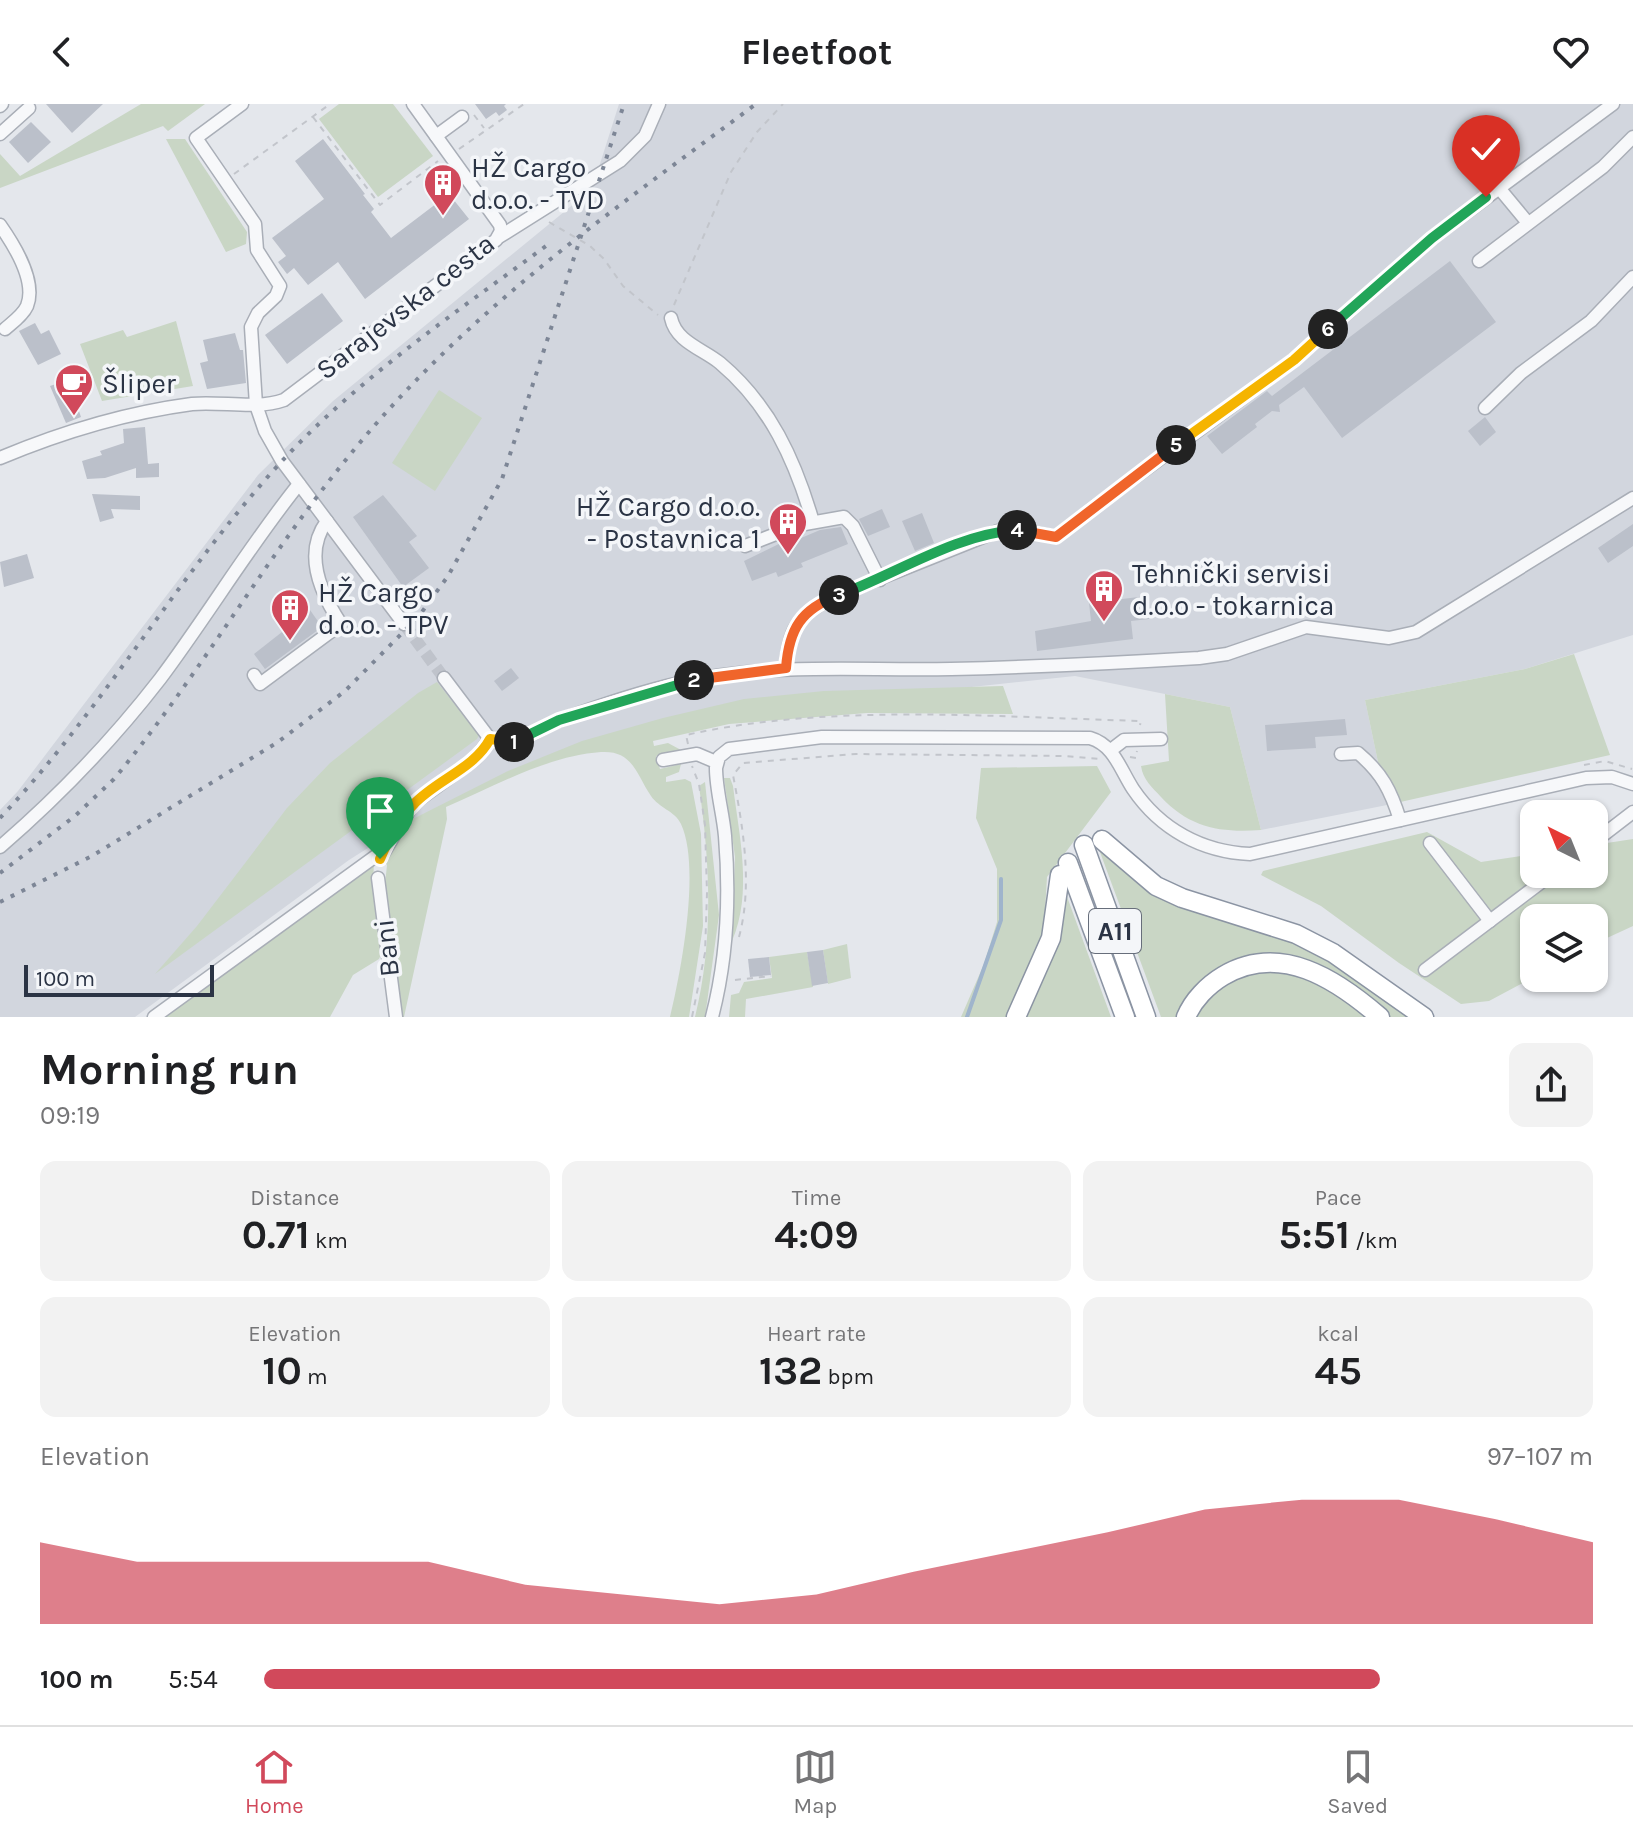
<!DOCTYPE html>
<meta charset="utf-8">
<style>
body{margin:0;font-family:Karla,sans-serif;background:#f2f2f2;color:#202124;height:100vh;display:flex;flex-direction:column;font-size:30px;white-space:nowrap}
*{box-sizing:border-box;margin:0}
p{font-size:26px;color:#757577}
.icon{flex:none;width:44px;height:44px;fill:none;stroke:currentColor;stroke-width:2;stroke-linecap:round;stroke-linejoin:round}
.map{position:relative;height:913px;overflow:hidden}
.details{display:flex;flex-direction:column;background:#fff;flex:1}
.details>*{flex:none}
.needle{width:52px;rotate:317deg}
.tools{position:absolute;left:1520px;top:696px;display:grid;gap:16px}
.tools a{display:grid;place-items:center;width:88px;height:88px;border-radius:16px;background:#fff;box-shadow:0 2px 6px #0004;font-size:40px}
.scale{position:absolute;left:24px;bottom:20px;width:190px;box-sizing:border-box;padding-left:8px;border:4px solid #2b3445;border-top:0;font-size:22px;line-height:28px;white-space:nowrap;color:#2b3445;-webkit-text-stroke:6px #f4f6f9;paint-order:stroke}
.pin{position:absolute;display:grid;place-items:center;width:68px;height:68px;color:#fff;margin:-82px -34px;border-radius:50% 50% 50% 0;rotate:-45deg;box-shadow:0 0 8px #0007}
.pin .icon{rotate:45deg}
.km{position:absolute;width:40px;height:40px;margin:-20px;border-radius:50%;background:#222;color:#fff;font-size:22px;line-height:40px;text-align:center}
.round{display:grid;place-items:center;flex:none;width:84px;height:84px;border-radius:16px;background:#f2f2f2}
.head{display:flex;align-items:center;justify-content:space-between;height:136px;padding:0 40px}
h1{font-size:44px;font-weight:700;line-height:60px}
.figures{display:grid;grid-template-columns:repeat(3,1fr);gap:12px;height:136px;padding:8px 40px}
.figures div{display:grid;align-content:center;border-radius:16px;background:#f2f2f2;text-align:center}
.figures b{font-size:40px;font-weight:700}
.figures small{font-size:22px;font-weight:400}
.figures p{font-size:22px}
.chart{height:224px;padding:16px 40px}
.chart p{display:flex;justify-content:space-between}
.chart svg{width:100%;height:144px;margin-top:8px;fill:#d1495b;opacity:.7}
ul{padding:0 40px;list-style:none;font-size:26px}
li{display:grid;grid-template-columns:128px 96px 1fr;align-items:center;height:60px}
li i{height:20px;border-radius:10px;background:#d1495b}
header{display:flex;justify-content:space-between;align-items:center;height:104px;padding:0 40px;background:#fff;font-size:36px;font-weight:700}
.tab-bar{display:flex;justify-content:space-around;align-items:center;height:112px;border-top:2px solid #e0e0e0;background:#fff;font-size:22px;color:#757577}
.tab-bar a{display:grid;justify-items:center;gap:4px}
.tab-bar .on{color:#d1495b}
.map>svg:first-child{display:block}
.built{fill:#d2d6de}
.green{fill:#c9d6c5}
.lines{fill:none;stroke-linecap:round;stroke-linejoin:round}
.stream{stroke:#9fb4cc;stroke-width:4}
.building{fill:#bbc0ca}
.minor-tunnel{stroke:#bfc3cb;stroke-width:12;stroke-dasharray:12 6;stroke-linecap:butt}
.minor-casing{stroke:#a9aeb7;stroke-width:15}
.highway-casing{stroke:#8b94a3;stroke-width:21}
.path{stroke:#c2c5cb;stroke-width:2;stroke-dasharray:6 6;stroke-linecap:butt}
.minor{stroke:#f7f8fa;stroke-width:12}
.highway{stroke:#fff;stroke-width:18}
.rail{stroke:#7d8696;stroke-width:4;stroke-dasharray:4 8;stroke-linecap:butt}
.split-1-casing{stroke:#fff;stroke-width:16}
.split-2-casing{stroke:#fff;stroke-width:16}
.split-3-casing{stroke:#fff;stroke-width:16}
.split-4-casing{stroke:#fff;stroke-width:16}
.split-5-casing{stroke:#fff;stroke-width:16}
.split-6-casing{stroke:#fff;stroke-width:16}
.split-7-casing{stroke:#fff;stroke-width:16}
.split-1{stroke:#f5b400;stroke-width:10}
.split-2{stroke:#22a559;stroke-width:10}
.split-3{stroke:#f0652b;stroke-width:10}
.split-4{stroke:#22a559;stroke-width:10}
.split-5{stroke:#f0652b;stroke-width:10}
.split-6{stroke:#f5b400;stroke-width:10}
.split-7{stroke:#22a559;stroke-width:10}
.labels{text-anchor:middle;stroke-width:7;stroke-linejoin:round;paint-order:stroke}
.shield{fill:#f4f6f9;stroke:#676e7b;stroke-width:2}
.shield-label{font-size:26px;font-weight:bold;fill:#2b3445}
.poi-label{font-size:28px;fill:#2b3445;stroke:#f4f6f9;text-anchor:start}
.street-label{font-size:28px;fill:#2b3445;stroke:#f4f6f9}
</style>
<header><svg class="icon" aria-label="back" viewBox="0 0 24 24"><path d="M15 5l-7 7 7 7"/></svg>Fleetfoot<svg class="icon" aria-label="heart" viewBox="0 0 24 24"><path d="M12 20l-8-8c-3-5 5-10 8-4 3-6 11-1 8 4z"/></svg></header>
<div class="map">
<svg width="1633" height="913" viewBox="0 0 1633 913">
<rect width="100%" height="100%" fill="#e4e7ec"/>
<path class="built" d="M619,0H1633V531L1525,565L1365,596L1387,701L1261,726L1230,603L1075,572L682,614L524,665L414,715L349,756L135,913H0V706L18,687L258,371L333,297L592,85Z"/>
<g class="green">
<path d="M141,0H205L168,27L163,22L0,84V50L20,72Z"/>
<path d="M339,0H393L433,52L378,93L319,15Z"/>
<path d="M185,35L247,128L246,140L226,148L166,35Z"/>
<path d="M176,217L193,282L102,297L80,240L123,226L127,233Z"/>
<path d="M439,286L482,314L435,387L392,359Z"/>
<path d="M1574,550L1610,651L1387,701L1365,596L1525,565Z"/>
<path d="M437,578L479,631L477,635L155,870L197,822L287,704L330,659L418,589Z"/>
<path d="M1003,582L1013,610L867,609L729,620L653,637L654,642L668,639L681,646L656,652L660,665L681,660L679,668L666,673V678L685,675L691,678L701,730L703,822L689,913H670C681,868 701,763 681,720C675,707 659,704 651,692C636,670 633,646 601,648C547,652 495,682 446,703L447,715L404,913H399L384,790L387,761L384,757L391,740H397L407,718L508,667L582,637L663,614L744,595L824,587Z"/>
<path d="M1165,590L1230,603L1261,726C1221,729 1190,724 1161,693C1152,683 1143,676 1141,662L1169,657Z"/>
<path d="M1097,662L1111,688L1047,773L1044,825L1027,871L1006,913H961L984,860L997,818V765L976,714L981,664Z"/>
<path d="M724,674H730L733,682C739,731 753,789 732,837L735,753Z"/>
<path d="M705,678L719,811L705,913H695C714,836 710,759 699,682Z"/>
<path d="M1427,728L1481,758L1534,750V770H1594V741L1633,735V822L1594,840V814H1534V873L1489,897L1461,900L1399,859L1321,802L1261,771L1263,767Z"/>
<path d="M1097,740L1123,766L1328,852L1414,913H1390L1383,907L1259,852L1179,913H1161Z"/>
<path d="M374,755L373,787L382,848L379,855L353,871L330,913H159Z"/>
<path d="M1066,790L1111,913H1025L1059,836Z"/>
<path d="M847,840L851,874L828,880L823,846Z"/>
<path d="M807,848L813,883L746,895L745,913H729L731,891L739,889L744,878L772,874L769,853Z"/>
<path d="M1272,865L1319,878L1369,913H1194C1219,879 1231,872 1272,865Z"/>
</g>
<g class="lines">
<path class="stream" d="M967,913L1001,816V775"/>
</g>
<g class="building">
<path d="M46,0H103L72,29Z"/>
<path d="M475,0H506L504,2L507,6L499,12L496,8L486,15Z"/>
<path d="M31,18L51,38L28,59L9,38Z"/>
<path d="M323,35L365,90L363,91L374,105L371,108L391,134L449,90L469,115L365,195L338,158L308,181L294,164L287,170L278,158L286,152L272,134L324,95L295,57Z"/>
<path d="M1450,157L1496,218L1342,334L1304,283L1279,301L1280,308L1272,307L1255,320L1257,323L1222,350L1207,332L1267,287L1272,292Z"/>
<path d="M322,189L343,217L287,260L265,231Z"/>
<path d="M35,219L41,230L49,226L61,250L38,261L19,227Z"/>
<path d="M235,229L240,246H243L246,279L207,285L200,259L208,257L203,236Z"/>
<path d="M68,276L81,313L66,319L50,282Z"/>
<path d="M1485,313L1496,328L1480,342L1468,327Z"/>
<path d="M145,323L148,360L159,359V373L136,374V364L105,374L87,375L82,357L102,351L100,347L124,339L123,325Z"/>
<path d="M92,390L140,392V406L111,405L114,414L100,418Z"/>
<path d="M383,391L417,432L409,438L429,464L403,483L353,413Z"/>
<path d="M882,405L890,423L868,432L859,415Z"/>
<path d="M922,409L934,439L915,447L902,417Z"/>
<path d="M1633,420V442L1608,459L1598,444Z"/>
<path d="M841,423L848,440L801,459L803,463L778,473L776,468L752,477L744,457L791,434L794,437L820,426Z"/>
<path d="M27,450L34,474L4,483L0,458Z"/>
<path d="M1147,492L1149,515L1131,517L1133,535L1037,547L1035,527L1091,517L1089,499Z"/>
<path d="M310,506L322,523L265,565L254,550Z"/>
<path d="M511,564L519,574L502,587L494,577Z"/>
<path d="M1345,615L1347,631L1315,633L1316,644L1267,647L1265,621Z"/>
<path d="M823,846L828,879L812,882L807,848Z"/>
<path d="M769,853L771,871L750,873L748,855Z"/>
</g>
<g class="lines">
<path class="minor-tunnel" d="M404,520L444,574"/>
<g class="minor-casing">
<g id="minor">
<path d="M242,0L196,34L255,120L257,146L280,182L276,192L258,209L251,223L256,301L265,327L282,357L404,520"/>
<path d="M0,2L2,0"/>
<path d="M0,30L29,4"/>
<path d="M436,32L462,13"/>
<path d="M1499,84L1528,119"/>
<path d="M0,121C14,141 37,177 27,202C23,211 13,218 5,225"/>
<path d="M499,133L620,57L645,32L659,0"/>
<path d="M1479,157L1603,63L1633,33"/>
<path d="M671,214C676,238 703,245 720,259C770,301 795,356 813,418"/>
<path d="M1485,304L1521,269L1591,217L1633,173"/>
<path d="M0,354C62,328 124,309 192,300C222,297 255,306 284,296L496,136L501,127L500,121L413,0"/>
<path d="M745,442L799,421L844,413L853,422L880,476"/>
<path d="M786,564C788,526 797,512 831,494L998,427L1016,425L1056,433L1097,401L1294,256L1432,134L1613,0"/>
<path d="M254,571L260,580L341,520C321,490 303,449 327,417"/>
<path d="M444,574L490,635C529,641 531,626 563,615C601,601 640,588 679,579C769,558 859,567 951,565C1034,563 1117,559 1199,554L1227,550L1306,523L1389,534L1416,528L1633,394"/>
<path d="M1111,646L1124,636L1161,635"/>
<path d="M1341,650L1358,649C1382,669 1391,687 1400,716"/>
<path d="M663,656L697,650L716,658"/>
<path d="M1594,738L1633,708"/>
<path d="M1430,739L1490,817"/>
<path d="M0,743C59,692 112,637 160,575C208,511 249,442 299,380"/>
<path d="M383,750L413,700L475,655L490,635"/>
<path d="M378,774L396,913"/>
<path d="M1425,866L1552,770"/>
<path d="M154,913L384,746"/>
<path d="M712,913C727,855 730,792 725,732C723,709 716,686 716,664L719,653L729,645L822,633L1090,634C1114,641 1120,665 1133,685C1160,725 1202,748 1250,750L1586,674L1612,673L1633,680"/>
</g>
</g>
<g class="highway-casing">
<g id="highway">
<path d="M1102,736L1156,782L1182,794L1296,830L1333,849L1424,913"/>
<path d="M1084,741L1146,913"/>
<path d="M1068,759L1125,913"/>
<path d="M1016,913L1051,834L1060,771"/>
<path d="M1186,913C1193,896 1208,881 1223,872C1280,838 1336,875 1380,913"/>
</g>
</g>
<g class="path">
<path d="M474,11L484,24"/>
<path d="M313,13L380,101L438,57"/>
<path d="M459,45L524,0"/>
<path d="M234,70L330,0"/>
<path d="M549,118L590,142L604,155L623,182L658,211"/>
<path d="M674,201L731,68L757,28L783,0"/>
<path d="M688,640L686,631C829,599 994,613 1141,617L1140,621"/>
<path d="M1130,653L1136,654L1137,647"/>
<path d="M1584,661L1605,657L1632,665"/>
<path d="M739,833C753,781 743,723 733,671L743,659L856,650L1066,652L1100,655"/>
<path d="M735,876L771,872"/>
<path d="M692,913L705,849L707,789L705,721L699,680L692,662"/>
</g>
<use href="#minor" class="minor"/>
<use href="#highway" class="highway"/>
<g class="rail">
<path d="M0,714C104,604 179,469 282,357C359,274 455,209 546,142"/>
<path d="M0,769L75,712L114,675C200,571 267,451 353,347C469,205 611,108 756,0"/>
<path d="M0,798L92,752L278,638L345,587L419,512L448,472L502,375L624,0"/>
</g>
</g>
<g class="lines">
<g class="split-1-casing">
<path id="split-1" d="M380,755C388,736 398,716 413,701C436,676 474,665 490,635L514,638"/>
</g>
<g class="split-2-casing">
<path id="split-2" d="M514,638L559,616L694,576"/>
</g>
<g class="split-3-casing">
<path id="split-3" d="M694,576L786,564C789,525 801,505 839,491"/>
</g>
<g class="split-4-casing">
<path id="split-4" d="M839,491C896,470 956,430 1017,426"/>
</g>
<g class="split-5-casing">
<path id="split-5" d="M1017,426L1056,433L1176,341"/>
</g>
<g class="split-6-casing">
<path id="split-6" d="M1176,341L1294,256L1328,225"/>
</g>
<g class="split-7-casing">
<path id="split-7" d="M1328,225L1432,134L1486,93"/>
</g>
<use href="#split-1" class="split-1"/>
<use href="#split-2" class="split-2"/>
<use href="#split-3" class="split-3"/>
<use href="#split-4" class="split-4"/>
<use href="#split-5" class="split-5"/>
<use href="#split-6" class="split-6"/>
<use href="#split-7" class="split-7"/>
</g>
<defs>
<g id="building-pin" transform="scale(2)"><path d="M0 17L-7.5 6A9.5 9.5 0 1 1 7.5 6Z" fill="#d1495b" stroke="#f4f6f9"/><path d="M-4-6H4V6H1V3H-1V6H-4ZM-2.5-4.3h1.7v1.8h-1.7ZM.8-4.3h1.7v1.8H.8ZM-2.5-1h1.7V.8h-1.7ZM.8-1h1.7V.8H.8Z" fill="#fff"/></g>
<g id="cafe-pin" transform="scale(2)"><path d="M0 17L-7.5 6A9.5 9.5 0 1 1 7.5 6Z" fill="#d1495b" stroke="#f4f6f9"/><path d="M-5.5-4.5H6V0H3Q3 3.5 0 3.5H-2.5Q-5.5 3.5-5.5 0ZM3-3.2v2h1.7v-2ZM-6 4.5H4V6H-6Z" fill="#fff"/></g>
</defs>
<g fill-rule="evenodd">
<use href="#building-pin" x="443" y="79"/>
<use href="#cafe-pin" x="74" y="279"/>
<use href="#building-pin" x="788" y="418"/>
<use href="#building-pin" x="1104" y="485"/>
<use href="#building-pin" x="290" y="504"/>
</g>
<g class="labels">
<rect class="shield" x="1089" y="805" width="52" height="44" rx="6"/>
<g class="shield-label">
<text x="1115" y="836">A11</text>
</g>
<g class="poi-label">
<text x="471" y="73">HŽ Cargo<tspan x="471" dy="32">d.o.o. - TVD</tspan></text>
<text x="102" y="289">Šliper</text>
<text x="760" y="412" text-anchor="end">HŽ Cargo d.o.o.<tspan x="760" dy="32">- Postavnica 1</tspan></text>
<text x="1132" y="479">Tehnički servisi<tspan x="1132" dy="32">d.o.o - tokarnica</tspan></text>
<text x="318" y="498">HŽ Cargo<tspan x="318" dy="32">d.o.o. - TPV</tspan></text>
</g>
<g class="street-label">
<text transform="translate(405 202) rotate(-38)" y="10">Sarajevska cesta</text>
<text transform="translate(386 844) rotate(-96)" y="10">Bani</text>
</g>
</g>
</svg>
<div class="tools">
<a><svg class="needle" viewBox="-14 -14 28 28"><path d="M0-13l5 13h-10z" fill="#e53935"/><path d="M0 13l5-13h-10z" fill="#757577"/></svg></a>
<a><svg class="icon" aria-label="layers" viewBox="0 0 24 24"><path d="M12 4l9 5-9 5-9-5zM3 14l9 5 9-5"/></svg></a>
</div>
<div class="scale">100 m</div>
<div class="pin" style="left:380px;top:755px;background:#1e9e55"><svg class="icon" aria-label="arrive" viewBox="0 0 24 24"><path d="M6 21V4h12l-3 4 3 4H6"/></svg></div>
<div class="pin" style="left:1486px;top:93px;background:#d93025"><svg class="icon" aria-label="check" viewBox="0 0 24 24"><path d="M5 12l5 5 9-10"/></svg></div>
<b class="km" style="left:514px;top:638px">1</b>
<b class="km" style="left:694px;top:576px">2</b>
<b class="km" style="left:839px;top:491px">3</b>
<b class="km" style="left:1017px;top:426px">4</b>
<b class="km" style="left:1176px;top:341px">5</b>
<b class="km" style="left:1328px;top:225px">6</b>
</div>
<section class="details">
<div class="head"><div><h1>Morning run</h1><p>09:19</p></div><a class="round"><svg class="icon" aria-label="share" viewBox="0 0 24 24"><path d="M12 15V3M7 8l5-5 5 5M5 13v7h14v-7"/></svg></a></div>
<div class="figures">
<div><p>Distance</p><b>0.71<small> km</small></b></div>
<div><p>Time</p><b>4:09</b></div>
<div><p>Pace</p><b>5:51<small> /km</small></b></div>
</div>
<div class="figures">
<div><p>Elevation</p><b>10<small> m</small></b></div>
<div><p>Heart rate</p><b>132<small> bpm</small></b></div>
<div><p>kcal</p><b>45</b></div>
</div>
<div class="chart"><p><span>Elevation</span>97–107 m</p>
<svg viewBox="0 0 160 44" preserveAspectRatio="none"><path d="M0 44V19L10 25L20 25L30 25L40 25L50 32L60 35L70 38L80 35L90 28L100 22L110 16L120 9L130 6L140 6L150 12L160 19V44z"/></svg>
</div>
<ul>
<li><b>100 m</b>5:54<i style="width:84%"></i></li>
</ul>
</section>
<nav class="tab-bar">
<a class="on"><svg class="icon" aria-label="home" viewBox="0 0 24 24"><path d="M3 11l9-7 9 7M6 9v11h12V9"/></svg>Home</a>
<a><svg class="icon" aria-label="map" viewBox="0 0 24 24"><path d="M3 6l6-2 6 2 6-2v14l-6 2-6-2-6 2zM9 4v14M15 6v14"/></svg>Map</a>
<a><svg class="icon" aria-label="saved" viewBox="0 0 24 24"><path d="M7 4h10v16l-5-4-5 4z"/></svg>Saved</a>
</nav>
